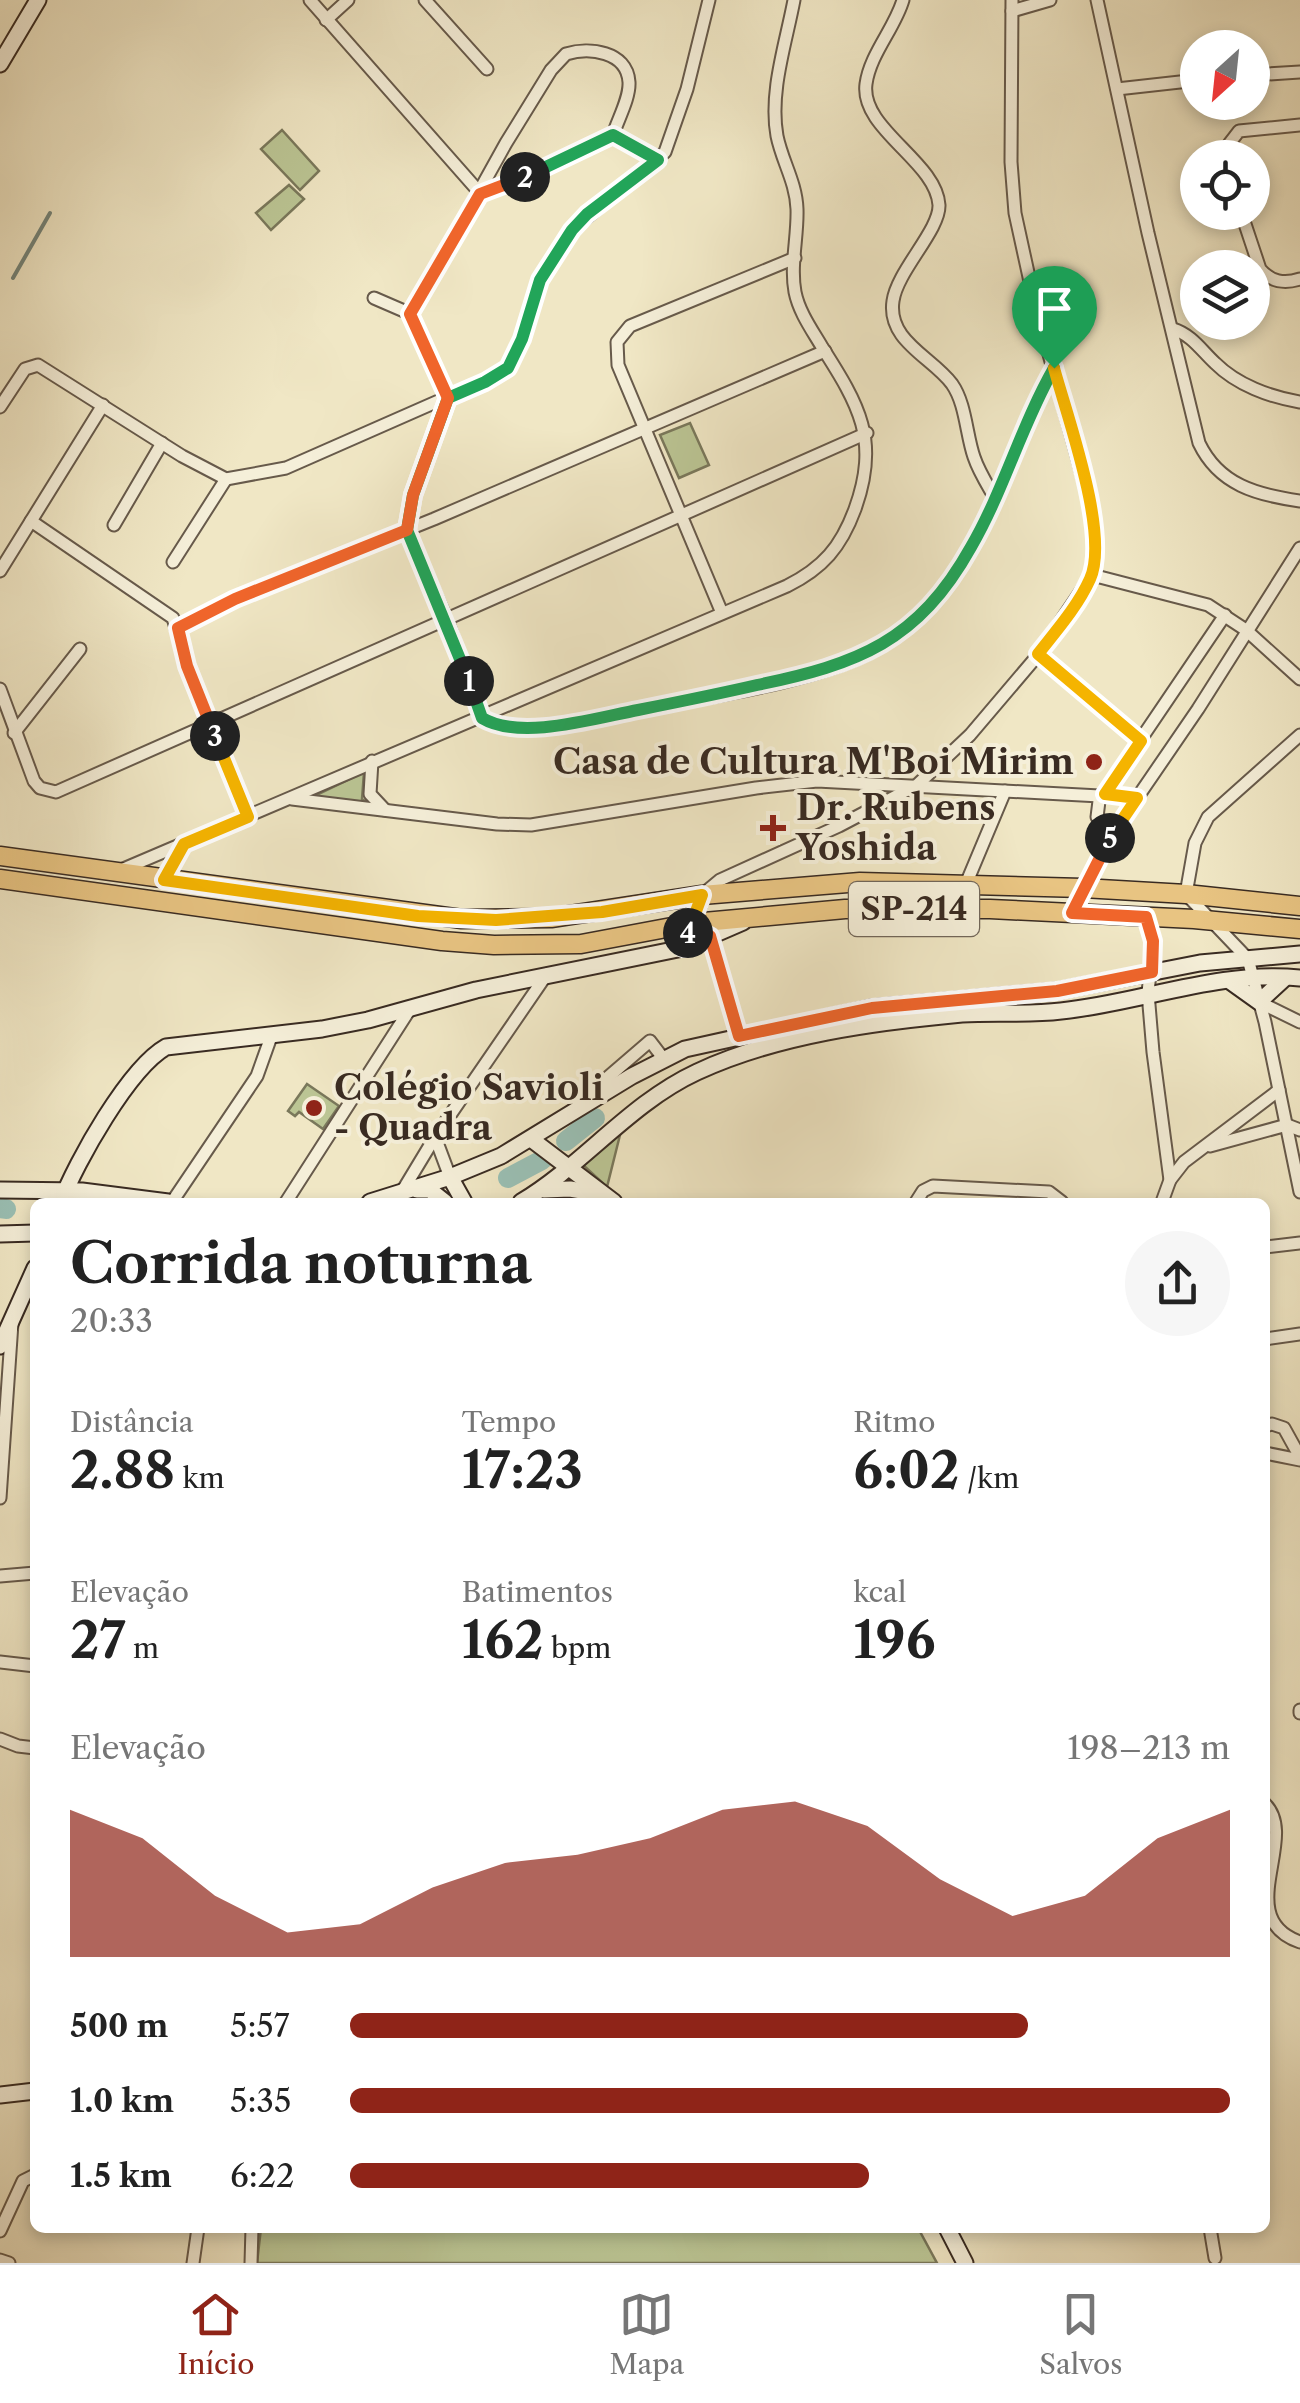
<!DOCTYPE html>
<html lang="pt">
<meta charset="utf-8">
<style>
body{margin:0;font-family:"Libre Caslon Text",serif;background:#f6f6f6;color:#222;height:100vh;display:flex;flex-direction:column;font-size:38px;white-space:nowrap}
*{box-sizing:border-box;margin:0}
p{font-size:32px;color:#767676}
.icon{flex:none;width:55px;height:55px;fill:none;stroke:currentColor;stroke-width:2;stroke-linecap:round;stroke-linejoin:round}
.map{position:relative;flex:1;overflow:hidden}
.panel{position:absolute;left:30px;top:1198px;width:1240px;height:1035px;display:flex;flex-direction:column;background:#fff;border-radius:15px;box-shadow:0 5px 15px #0003}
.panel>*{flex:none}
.needle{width:65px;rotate:207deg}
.buttons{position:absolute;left:1180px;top:30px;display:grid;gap:20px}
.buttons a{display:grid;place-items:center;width:90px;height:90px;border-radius:50%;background:#fff;box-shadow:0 5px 15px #0003;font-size:50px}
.pin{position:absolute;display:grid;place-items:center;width:85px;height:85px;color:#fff;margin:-102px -42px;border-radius:50% 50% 50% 0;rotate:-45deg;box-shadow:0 0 10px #0007}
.pin .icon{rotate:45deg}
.km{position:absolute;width:50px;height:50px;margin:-25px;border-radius:50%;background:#222;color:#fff;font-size:28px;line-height:50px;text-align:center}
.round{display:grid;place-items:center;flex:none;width:105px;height:105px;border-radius:52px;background:#f6f6f6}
.headline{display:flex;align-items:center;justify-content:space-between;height:170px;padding:0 40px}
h1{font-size:55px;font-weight:700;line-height:75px}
.figures{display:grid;grid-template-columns:repeat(3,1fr);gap:15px;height:170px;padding:10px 40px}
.figures div{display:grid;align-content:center}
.figures b{font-size:50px;font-weight:700}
.figures small{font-size:28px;font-weight:400}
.figures p{font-size:28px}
.chart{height:280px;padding:20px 40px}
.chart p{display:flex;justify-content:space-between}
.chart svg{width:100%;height:180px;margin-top:10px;fill:#8f2418;opacity:.7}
ul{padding:0 40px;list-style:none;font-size:32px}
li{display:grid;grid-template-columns:160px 120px 1fr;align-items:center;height:75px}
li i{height:25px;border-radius:12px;background:#8f2418}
.tabs{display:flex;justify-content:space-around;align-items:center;height:140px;border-top:2px solid #e0e0e0;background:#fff;font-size:28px;color:#767676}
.tabs a{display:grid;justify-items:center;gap:5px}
.tabs .selected{color:#8f2418}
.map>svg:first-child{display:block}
.green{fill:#bbc594;stroke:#7a785b;stroke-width:2.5}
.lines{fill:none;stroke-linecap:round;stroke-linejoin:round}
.stream{stroke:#73847a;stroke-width:4}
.river{stroke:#9ac0b5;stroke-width:20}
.street-casing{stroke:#675a4b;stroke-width:15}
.secondary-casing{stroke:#392b22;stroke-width:19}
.primary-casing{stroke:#392b22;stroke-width:21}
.street{stroke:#f5efd9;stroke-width:11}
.secondary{stroke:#f5efd9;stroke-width:15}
.primary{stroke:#e8c482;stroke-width:18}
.split-1-casing{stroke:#fff;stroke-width:20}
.split-2-casing{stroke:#fff;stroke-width:20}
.split-3-casing{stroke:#fff;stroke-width:20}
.split-4-casing{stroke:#fff;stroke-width:20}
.split-5-casing{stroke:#fff;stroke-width:20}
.split-6-casing{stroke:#fff;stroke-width:20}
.split-1{stroke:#22a559;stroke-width:12}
.split-2{stroke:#22a559;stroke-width:12}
.split-3{stroke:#f0652b;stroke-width:12}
.split-4{stroke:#f5b400;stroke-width:12}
.split-5{stroke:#f0652b;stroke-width:12}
.split-6{stroke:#f5b400;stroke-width:12}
.poi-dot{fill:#8f2418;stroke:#f5efd9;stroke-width:4}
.labels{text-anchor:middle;stroke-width:8;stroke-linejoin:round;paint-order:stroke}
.shield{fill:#f5efd9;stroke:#716659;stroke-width:2.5}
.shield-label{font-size:32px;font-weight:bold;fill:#392b22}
.poi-label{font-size:35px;font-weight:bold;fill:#392b22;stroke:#f5efd9;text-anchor:start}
</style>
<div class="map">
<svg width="1300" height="2263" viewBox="0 0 1300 2263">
<rect width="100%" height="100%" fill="#f0e7c5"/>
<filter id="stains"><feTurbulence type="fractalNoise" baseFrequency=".002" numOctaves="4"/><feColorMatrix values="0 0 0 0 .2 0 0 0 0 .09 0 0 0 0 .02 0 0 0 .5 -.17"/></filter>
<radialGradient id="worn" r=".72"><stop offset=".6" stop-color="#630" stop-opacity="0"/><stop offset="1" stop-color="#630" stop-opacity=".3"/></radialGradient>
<g class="green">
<path d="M282,130L319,171L300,190L261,149Z"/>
<path d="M289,185L304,199L271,230L256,213Z"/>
<path d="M690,423L709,465L679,478L660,435Z"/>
<path d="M364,772L362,799L373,806L310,798Z"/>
<path d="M307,1084L339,1106L323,1129L299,1112L295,1116L288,1111Z"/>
<path d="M621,1131L607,1187L583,1165Z"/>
<path d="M261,2228H918L937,2263H257Z"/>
</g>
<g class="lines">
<path class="stream" d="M13,278L50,213"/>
<g class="river">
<path d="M566,1141L595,1118"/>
<path d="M508,1178L542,1160"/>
<path d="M0,1208L6,1209"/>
</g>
<g class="street-casing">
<g id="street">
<path d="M310,0L480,193"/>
<path d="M425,0L487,69"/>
<path d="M903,0C895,28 870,54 866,84C860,129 936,161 939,205C940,230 897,271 893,301C887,341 932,357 952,384C966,404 966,434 974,457C979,472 987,484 995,498"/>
<path d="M1097,0L1148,233L1199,443C1219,485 1257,495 1300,501"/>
<path d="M1012,11L1050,0"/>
<path d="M326,20L348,0"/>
<path d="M1252,75L1300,72"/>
<path d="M1117,89L1198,80"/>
<path d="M613,135L658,161"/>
<path d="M1229,158V144L1239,131L1300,125"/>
<path d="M480,193L544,169L613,135"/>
<path d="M1241,212L1260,269C1271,282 1284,284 1300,279"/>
<path d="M374,298L411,314"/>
<path d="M411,314L506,143L551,70L566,54C589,47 627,51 629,82C630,98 618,119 613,135"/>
<path d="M411,314L448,398L413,495L407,530L447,620L482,718"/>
<path d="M1173,329C1192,335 1201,350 1215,363C1237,385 1270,397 1300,402"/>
<path d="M0,407L25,369L38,365L182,456L226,479L286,468L502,373L514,358L522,339L540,280L572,230L665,152L687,89L709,0"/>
<path d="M31,521L173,618L187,666L249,817"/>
<path d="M114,525L162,443"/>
<path d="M173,562L226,479"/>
<path d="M0,571L103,405"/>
<path d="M1092,575L1208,605L1246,630L1300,679"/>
<path d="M722,613L618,365L617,342L630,326L795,258"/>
<path d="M178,628L235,599L434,519L825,351"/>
<path d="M1038,655L1141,741"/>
<path d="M0,689L34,781L40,788L56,792L867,433"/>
<path d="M482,718C521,741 596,718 638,710C707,697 813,683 873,651C916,628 948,588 971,547C1003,490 1021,426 1055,369"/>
<path d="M14,733L80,649"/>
<path d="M1300,735L1208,817L1195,843L1186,894L1248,959L1265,1022L1300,1192"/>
<path d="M372,761L370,794L385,810"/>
<path d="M292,799L497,824L531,825L756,788L817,781L1137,798"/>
<path d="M1111,836L1097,817L1099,801L1225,615"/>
<path d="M121,870L787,586C823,568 841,547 855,509C880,440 859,405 822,347C812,330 799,312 795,292C790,265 798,236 797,209C796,182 782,161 777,136C769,92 786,43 794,0"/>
<path d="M164,880L184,844"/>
<path d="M966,884L1005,791"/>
<path d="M702,895L720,880L839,826L917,785L970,735L1038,655L1092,575L1095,549L1090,503L1034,300L1015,213L1011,162L1012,0"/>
<path d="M1071,913L1111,836L1198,709L1300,548"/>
<path d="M1146,917L1153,941L1148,993L1153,1052L1170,1180L1162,1202"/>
<path d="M710,936L739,1036"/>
<path d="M1259,1002L1300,1022"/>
<path d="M578,1103L650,1041L663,1058"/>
<path d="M435,1137L450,1177"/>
<path d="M1210,1146L1287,1125L1300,1130"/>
<path d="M1170,1180L1184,1162L1279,1090"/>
<path d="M403,1190L435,1137L547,974"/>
<path d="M172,1202L257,1076L272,1034"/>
<path d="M286,1202L410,1009"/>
<path d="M916,1202L923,1191L933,1186L1049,1192L1062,1202"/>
<path d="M1265,1247L1300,1243"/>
<path d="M1265,1339L1300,1334"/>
<path d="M1265,1426L1272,1424L1284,1428L1300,1457"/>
<path d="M1265,1453L1300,1460"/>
<path d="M0,1498L12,1323"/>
<path d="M0,1576L35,1573"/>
<path d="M0,1662L35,1666"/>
<path d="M1300,1710V1713"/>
<path d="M0,1739L18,1746L35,1748"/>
<path d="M1265,1804C1300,1838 1231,1918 1300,1942"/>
<path d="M1210,2228L1215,2258"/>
<path d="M0,2231L23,2181L35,2175"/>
<path d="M0,2260L9,2263"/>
<path d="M193,2263L198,2228"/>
<path d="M251,2263L252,2228"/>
</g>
</g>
<g class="secondary-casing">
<g id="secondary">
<path d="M0,64L38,0"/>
<path d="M683,948L702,895"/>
<path d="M1231,982L1259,1002L1285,978"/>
<path d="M531,1139L614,1202"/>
<path d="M450,1177L464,1202"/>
<path d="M0,1190L82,1191L168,1202"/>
<path d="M417,1190H430L445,1202"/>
<path d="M544,1190L570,1189L600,1194"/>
<path d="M61,1202C76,1162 129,1068 166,1047L322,1029L368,1020L476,990L683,948L743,922"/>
<path d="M370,1202L450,1177L501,1156L632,1076L685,1049L871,1008L1057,991L1200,963L1300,954"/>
<path d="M521,1202C583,1165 630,1103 697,1072C776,1035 875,1022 962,1014C995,1012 1028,1015 1061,1011C1140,1003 1218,970 1300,978"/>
<path d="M0,1234L35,1233"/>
<path d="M0,1346L35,1268"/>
<path d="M0,2095L35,2091"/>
<path d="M947,2228L965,2263"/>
</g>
</g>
<g class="primary-casing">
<g id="primary">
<path d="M0,856L462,919L551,918L702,895L860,882L1083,888L1186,894L1300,906"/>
<path d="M0,879L442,941L494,945L581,944L693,923L845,909H990L1194,919L1300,929"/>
</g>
</g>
<use href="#street" class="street"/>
<use href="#secondary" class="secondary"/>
<use href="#primary" class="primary"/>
</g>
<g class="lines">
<g class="split-1-casing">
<path id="split-1" d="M469,681L482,718C520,741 596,718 638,710C678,702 718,694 757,685C858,664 918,642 971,547C1004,490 1021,426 1054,368"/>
</g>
<g class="split-2-casing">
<path id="split-2" d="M469,681L407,530L413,495L448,398L485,382L508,368L522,339L540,280L572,230L587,214L658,160L613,135L525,177"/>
</g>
<g class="split-3-casing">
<path id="split-3" d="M215,736L187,666L178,628L235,599L407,530L413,495L448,398L410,314L480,194L525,177"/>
</g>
<g class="split-4-casing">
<path id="split-4" d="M215,736L248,817L184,844L164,880L418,916L496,920L602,912L702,895L688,933"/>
</g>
<g class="split-5-casing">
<path id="split-5" d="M688,933L683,948L710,936L739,1036L872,1008L1057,991L1152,972L1153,941L1146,917L1072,913L1110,838"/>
</g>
<g class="split-6-casing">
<path id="split-6" d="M1054,368C1067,416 1110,535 1090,579C1078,606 1056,631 1038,654L1141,741L1105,794L1137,798L1110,838"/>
</g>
<use href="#split-1" class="split-1"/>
<use href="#split-2" class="split-2"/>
<use href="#split-3" class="split-3"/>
<use href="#split-4" class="split-4"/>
<use href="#split-5" class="split-5"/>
<use href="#split-6" class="split-6"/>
</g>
<g class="poi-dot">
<circle cx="1094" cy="762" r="10"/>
<path d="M768 813h10v10h10v10h-10v10h-10v-10h-10v-10h10z"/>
<circle cx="314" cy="1108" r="10"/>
</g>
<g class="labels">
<rect class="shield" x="849" y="882" width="130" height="54" rx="8"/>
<g class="shield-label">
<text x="914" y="920">SP-214</text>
</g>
<g class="poi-label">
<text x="1074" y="774" text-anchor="end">Casa de Cultura M'Boi Mirim</text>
<text x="796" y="820">Dr. Rubens<tspan x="796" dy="40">Yoshida</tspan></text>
<text x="334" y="1100">Colégio Savioli<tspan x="334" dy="40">- Quadra</tspan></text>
</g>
</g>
<rect width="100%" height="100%" filter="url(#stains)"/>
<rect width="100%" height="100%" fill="url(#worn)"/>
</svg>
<div class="buttons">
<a><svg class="needle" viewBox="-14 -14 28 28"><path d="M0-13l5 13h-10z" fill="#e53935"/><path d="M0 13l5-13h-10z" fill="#767676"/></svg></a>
<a><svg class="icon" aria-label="locate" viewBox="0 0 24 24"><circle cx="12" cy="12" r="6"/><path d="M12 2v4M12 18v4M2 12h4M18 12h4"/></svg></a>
<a><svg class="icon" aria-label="layers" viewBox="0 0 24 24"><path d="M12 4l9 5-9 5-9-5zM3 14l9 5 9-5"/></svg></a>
</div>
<div class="pin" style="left:1054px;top:368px;background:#1e9e55"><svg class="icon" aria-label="arrive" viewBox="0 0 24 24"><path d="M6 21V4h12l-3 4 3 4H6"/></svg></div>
<b class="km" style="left:469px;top:681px">1</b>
<b class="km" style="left:525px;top:177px">2</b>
<b class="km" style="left:215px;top:736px">3</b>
<b class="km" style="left:688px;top:933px">4</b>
<b class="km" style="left:1110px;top:838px">5</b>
<section class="panel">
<div class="headline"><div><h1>Corrida noturna</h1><p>20:33</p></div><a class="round"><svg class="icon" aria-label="share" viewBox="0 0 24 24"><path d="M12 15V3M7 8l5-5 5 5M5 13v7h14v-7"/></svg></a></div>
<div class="figures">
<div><p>Distância</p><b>2.88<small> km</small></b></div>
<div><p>Tempo</p><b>17:23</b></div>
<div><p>Ritmo</p><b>6:02<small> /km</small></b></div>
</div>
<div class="figures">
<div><p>Elevação</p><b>27<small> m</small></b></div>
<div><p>Batimentos</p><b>162<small> bpm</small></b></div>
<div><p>kcal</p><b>196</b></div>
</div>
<div class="chart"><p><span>Elevação</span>198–213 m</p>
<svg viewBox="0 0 160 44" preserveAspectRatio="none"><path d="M0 44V8L10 15L20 29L30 38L40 36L50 27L60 21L70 19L80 15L90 8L100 6L110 12L120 25L130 34L140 29L150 15L160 8V44z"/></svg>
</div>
<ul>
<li><b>500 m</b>5:57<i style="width:77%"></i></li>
<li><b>1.0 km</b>5:35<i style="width:100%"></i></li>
<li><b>1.5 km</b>6:22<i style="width:59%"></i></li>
</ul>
</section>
</div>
<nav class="tabs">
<a class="selected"><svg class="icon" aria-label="home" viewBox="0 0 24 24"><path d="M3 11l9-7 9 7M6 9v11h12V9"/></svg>Início</a>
<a><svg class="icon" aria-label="map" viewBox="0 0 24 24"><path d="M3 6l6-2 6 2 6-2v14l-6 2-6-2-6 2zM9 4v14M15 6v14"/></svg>Mapa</a>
<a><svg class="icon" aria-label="saved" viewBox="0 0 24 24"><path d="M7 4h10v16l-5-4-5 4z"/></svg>Salvos</a>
</nav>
